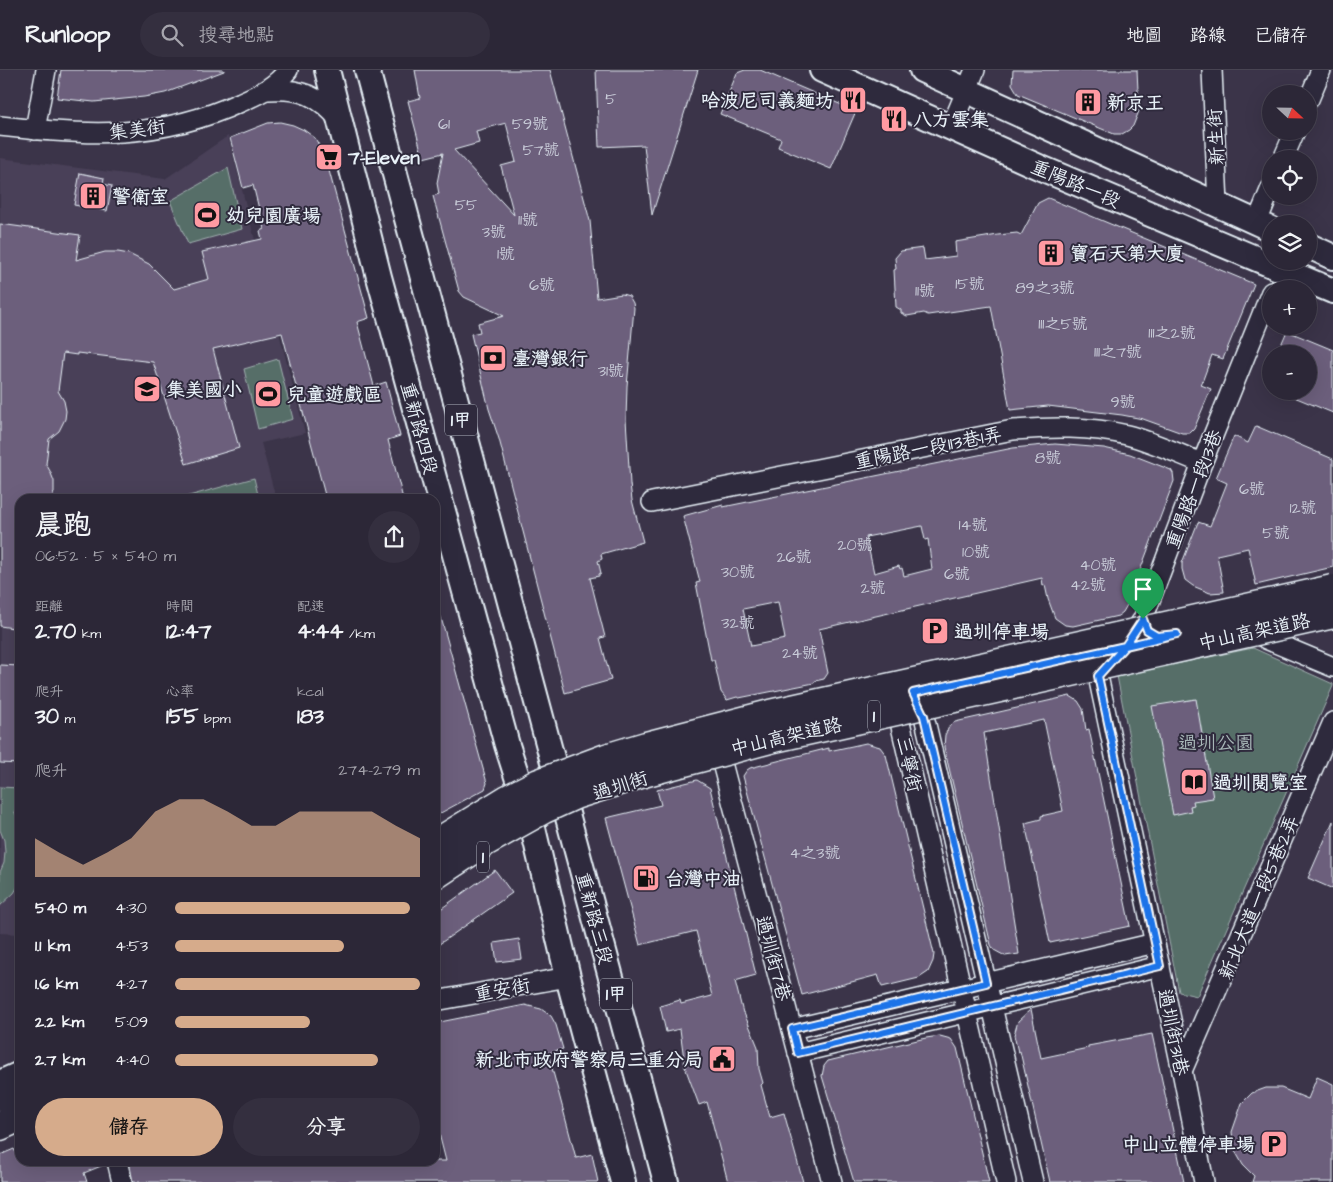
<!DOCTYPE html>
<html lang="zh-TW">
<meta charset="utf-8">
<style>
body{margin:0;font-family:"Architects Daughter","LXGW WenKai TC",sans-serif;background:#342f3f;color:#f1f3f6;height:100vh;display:flex;flex-direction:column;font-size:19px;white-space:nowrap}
*{box-sizing:border-box;margin:0}
p{font-size:16px;color:#a6a5ad}
.icon{flex:none;width:28px;height:28px;fill:none;stroke:currentColor;stroke-width:2;stroke-linecap:round;stroke-linejoin:round}
.map{position:relative;flex:1;overflow:hidden}
.drawer{position:absolute;left:15px;top:424px;width:425px;height:672px;display:flex;flex-direction:column;background:#2c2737;border-radius:15px;box-shadow:0 5px 20px #0002,0 0 0 1px #484452}
.drawer>*{flex:none}
.needle{width:32px;rotate:112deg}
.fabs{position:absolute;left:1262px;top:15px;display:grid;gap:10px}
.fabs a{display:grid;place-items:center;width:55px;height:55px;border-radius:50%;background:#2c2737;box-shadow:0 5px 20px #0002,0 0 0 1px #484452;font-size:25px}
.pin{position:absolute;display:grid;place-items:center;width:42px;height:42px;color:#fff;margin:-51px -21px;border-radius:50% 50% 50% 0;rotate:-45deg;box-shadow:0 0 5px #0007}
.pin .icon{rotate:45deg}
.round{display:grid;place-items:center;flex:none;width:52px;height:52px;border-radius:26px;background:#342f3f}
.summary{display:flex;align-items:center;justify-content:space-between;height:85px;padding:0 20px}
h1{font-size:28px;font-weight:700;line-height:38px}
.figures{display:grid;grid-template-columns:repeat(3,1fr);gap:8px;height:85px;padding:5px 20px}
.figures div{display:grid;align-content:center}
.figures b{font-size:21px;font-weight:700}
.figures small{font-size:14px;font-weight:400}
.figures p{font-size:14px}
.chart{height:140px;padding:10px 20px}
.chart p{display:flex;justify-content:space-between}
.chart svg{width:100%;height:90px;margin-top:5px;fill:#d6ab8b;opacity:.7}
.primary-button{display:flex;gap:10px;margin-top:auto;padding:10px 20px}
.primary-button a{flex:1;height:58px;border-radius:30px;background:#d6ab8b;color:#111;font-size:20px;font-weight:700;line-height:58px;text-align:center}
.primary-button a+a{background:#342f3f;color:#f1f3f6}
ul{padding:0 20px;list-style:none;font-size:16px}
li{display:grid;grid-template-columns:80px 60px 1fr;align-items:center;height:38px}
li i{height:12px;border-radius:6px;background:#d6ab8b}
header{display:flex;align-items:center;gap:30px;box-sizing:border-box;height:70px;padding:0 25px;background:#2c2737;border-bottom:1px solid #484452}
header strong{font-size:24px}
nav{display:flex;gap:28px;margin-inline-start:auto;font-size:18px}
.search{width:350px;height:45px;background:#342f3f;display:flex;align-items:center;gap:12px;box-sizing:border-box;padding:0 18px;border-radius:28px;color:#a6a5ad;font-size:19px}
.map>svg:first-child{display:block}
.built{fill:#4a4158}
.green{fill:#576e68;stroke:#a0b0b0}
.building{fill:#6c5e7b;stroke:#e8f1f8;fill-rule:evenodd}
.lines{fill:none;stroke-linecap:round;stroke-linejoin:round}
.minor-casing{stroke:#e8f1f8;stroke-width:22}
.major-casing{stroke:#e8f1f8;stroke-width:28}
.highway-casing{stroke:#e8f1f8;stroke-width:31}
.minor{stroke:#2f2a3d;stroke-width:19}
.major{stroke:#2f2a3d;stroke-width:24}
.highway{stroke:#2f2a3d;stroke-width:28}
.highway-bridge-casing{stroke:#e8f1f8;stroke-width:31;stroke-linecap:butt}
.highway-bridge{stroke:#2f2a3d;stroke-width:28}
.route-casing{stroke:#fff;stroke-width:10}
.route{stroke:#1a73e8;stroke-width:6}
.labels{text-anchor:middle;stroke-width:4;stroke-linejoin:round;paint-order:stroke}
.number-label{font-size:16px;fill:#c9ccd9}
.shield{fill:#2f2a3d;stroke:#b0b5c0;stroke-width:1}
.shield-label{font-size:18px;font-weight:bold;fill:#e8f1f8}
.poi-label{font-size:19px;font-weight:bold;fill:#e8f1f8;stroke:#2f2a3d;text-anchor:start}
.street-label{font-size:19px;fill:#e8f1f8;stroke:#2f2a3d}
.park-label{font-size:19px;fill:#a7b6b7;stroke:#2f2a3d}
</style>
<header>
<strong>Runloop</strong>
<div class="search"><svg class="icon" aria-label="search" viewBox="0 0 24 24"><circle cx="10" cy="10" r="6"/><path d="M15 15l6 6"/></svg>搜尋地點</div>
<nav><a>地圖</a><a>路線</a><a>已儲存</a></nav>
</header>
<div class="map">
<svg width="1333" height="1112" viewBox="0 0 1333 1112">
<rect width="100%" height="100%" fill="#3b3449"/>
<filter id="ink" filterUnits="userSpaceOnUse"><feTurbulence type="fractalNoise" baseFrequency=".02" numOctaves="2"/><feDisplacementMap in="SourceGraphic" scale="10" xChannelSelector="R" yChannelSelector="G"/><feConvolveMatrix kernelMatrix="1 2 1 2 8 2 1 2 1" color-interpolation-filters="sRGB"/></filter>
<g filter="url(#ink)">
<path class="built" d="M228,66L305,363L261,373L276,429H20V864L0,863V88L165,109Z"/>
<g class="green">
<path d="M228,98L242,159L188,174L170,131Z"/>
<path d="M278,289L293,349L258,359L244,299Z"/>
<path d="M254,408L259,429H178Z"/>
<path d="M1253,578L1333,614V616L1197,926L1179,922L1117,606Z"/>
<path d="M0,717L20,718V741H14L20,752V813L14,823L0,836V802L4,793L5,782L4,770L0,760Z"/>
</g>
<g class="building">
<path d="M61,0H224V1L165,23L144,27L94,32L57,28Z"/>
<path d="M415,0H550L590,151L597,228L622,224L629,226L633,233L634,238L627,316L626,349L630,414L632,430L643,472L601,484L602,489L598,491L601,503L599,504V506L590,508L605,567L600,568L611,610L565,623L499,369L489,339L471,264L480,262L478,253L504,246L464,227L459,221L433,126L439,124L437,113L443,83L423,88L408,31L420,28ZM506,53L516,92L501,96L514,145L454,80L479,73L476,61Z"/>
<path d="M596,0H698L652,145L644,75L599,77Z"/>
<path d="M745,0H760L856,41L831,99L778,77L781,69L720,44L737,3Z"/>
<path d="M1013,0H1137L1139,41L1133,56L1129,60L1122,64H1114L1018,24L1012,14Z"/>
<path d="M280,52L293,55L304,60L315,68L325,86L369,248L357,252L374,316L386,312L400,366L388,370L403,429H326L282,263L213,279L239,378L186,394L153,292L77,283V285L63,283L58,321L64,331L66,341L65,349L59,361L49,369L46,394L50,401L54,411V422L52,429H20V559L0,556V154L80,165L76,190L105,182H118L129,184L149,194L174,219L209,209L202,182L262,169L260,161L264,159L253,115L243,118L230,68L268,53Z"/>
<path d="M80,103L104,108L103,114L112,116L107,141L74,135Z"/>
<path d="M1048,128L1254,214L1223,289L1212,285L1201,315L1211,319L1194,359L1190,363H1182L1143,349L1122,345L1048,336L1010,340L991,236L928,245L924,243L907,246L901,243V240L896,237L894,200L896,199L895,188L901,181L923,178L925,190L956,186L955,172L998,165L1017,163L1021,165L1038,133Z"/>
<path d="M1287,261L1333,280V343L1282,322L1309,321V284H1277Z"/>
<path d="M1256,356L1333,389V497L1256,515L1248,478L1217,485L1224,522L1210,523L1193,516L1185,510L1182,499V493L1198,452L1210,456L1227,413L1216,408L1234,366L1248,373Z"/>
<path d="M1055,374L1104,378L1130,384L1171,400L1173,403L1174,411L1127,535L1123,542L1118,546L1073,556L1065,555L1055,548L1048,529L1045,515L1043,516L1042,508L819,559L828,603L824,609L815,611L814,613L739,628L737,627L727,630L721,622L714,590H711L696,513L700,512L683,446L723,435V437L1013,378ZM922,456L925,470L928,469L932,499L904,506L902,498L900,499L899,496L874,503L866,467ZM778,532L785,569L751,576L743,539Z"/>
<path d="M440,544L487,713L485,719L435,746V545Z"/>
<path d="M0,595L20,596V694L0,693Z"/>
<path d="M1070,626L1078,631L1083,639L1086,660L1089,659L1130,856L1050,873L1025,753L1041,749V746L1063,741L1044,650L984,663L1019,884L1005,886L994,880L991,875L944,677L945,665L950,655L955,652Z"/>
<path d="M1196,629L1213,728L1193,731L1194,735L1190,736L1191,741L1173,745L1152,636Z"/>
<path d="M866,673L880,677L886,685L934,884L933,891L928,902L919,908L882,917L878,905L802,925L743,706L747,700L750,698L829,678V681Z"/>
<path d="M697,710L710,718L756,905L735,911L743,943H744L758,977L759,999L763,1013L761,1015L770,1047L784,1043L803,1112H728L707,1032L699,1035L685,997L680,959L666,962L660,936L680,930L681,934L712,926L696,861L640,875L606,748L661,735L657,720Z"/>
<path d="M1333,751V819L1308,808Z"/>
<path d="M495,800L512,823L435,877V843Z"/>
<path d="M519,869L522,889L497,892L494,873Z"/>
<path d="M525,935L541,939L551,946L556,955L563,979L548,983L576,1088L592,1084L598,1112H133L129,1091H446L435,1048V953Z"/>
<path d="M1031,939L1041,988L1088,978V976L1152,964L1184,1112H1050L1020,981L1018,982L1014,965L1018,951Z"/>
<path d="M940,966L951,969L957,978L989,1112H854L822,1006L824,996L828,991L926,968Z"/>
<path d="M1317,1007L1333,1014V1112H1252L1254,1106L1243,1095L1234,1079L1232,1062L1242,1033L1252,1023L1266,1018H1281L1308,1029Z"/>
<path d="M14,1079L16,1083L20,1082V1091H106V1094L84,1103L87,1112H0V1085Z"/>
</g>
<g class="lines">
<g class="minor-casing">
<g id="minor">
<path d="M1212,0L1218,135"/>
<path d="M268,20C300,18 319,25 340,51"/>
<path d="M1309,29L1321,0"/>
<path d="M0,56C87,66 159,70 241,32C259,24 275,17 288,0"/>
<path d="M951,57L975,0"/>
<path d="M35,60L46,0"/>
<path d="M1283,89L1295,61"/>
<path d="M1257,152L1271,118"/>
<path d="M652,432L1013,360C1051,357 1089,356 1127,365C1151,371 1179,384 1202,393"/>
<path d="M1250,558L1266,569L1333,597"/>
<path d="M1131,567L1143,549L1202,393L1271,222"/>
<path d="M1112,591L1098,606L1182,1001L1204,1112"/>
<path d="M915,626L924,646L1033,1112"/>
<path d="M910,631L900,652L1006,1112"/>
<path d="M722,693L832,1112"/>
<path d="M435,931L568,907"/>
<path d="M792,959L1155,873"/>
<path d="M798,983L1160,896"/>
<path d="M1182,1001L1333,652"/>
<path d="M117,1091L122,1112"/>
</g>
</g>
<g class="major-casing">
<g id="major">
<path d="M327,0L379,207L507,675L532,754L568,907L623,1112"/>
<path d="M367,0L666,1112"/>
<path d="M822,0L1041,98L1333,221"/>
<path d="M922,0L1271,159"/>
<path d="M1309,176L1333,187"/>
<path d="M0,1013L20,1004"/>
</g>
</g>
<g class="highway-casing">
<g id="highway">
<path d="M0,1027L20,1019"/>
<path d="M0,1056L20,1047"/>
</g>
</g>
<use href="#minor" class="minor"/>
<use href="#major" class="major"/>
<use href="#highway" class="highway"/>
<g class="highway-bridge-casing">
<g id="highway-bridge">
<path d="M435,774L508,729L539,713L606,688L646,676L770,644L1333,519"/>
<path d="M435,805L485,772L544,739L575,725L647,702L774,668L1333,544"/>
</g>
</g>
<use href="#highway-bridge" class="highway-bridge"/>
</g>
</g>
<g class="lines" filter="url(#ink)">
<g class="route-casing">
<path id="route" d="M1143,549L1125,576L1098,606L1160,896L798,983L792,959L986,913L924,646L913,623L1125,576L1177,564L1157,566L1147,560L1143,549"/>
</g>
<use href="#route" class="route"/>
</g>
<defs>
<g id="restaurant-square" transform="scale(1.4375)"><rect x="-9" y="-9" width="18" height="18" rx="4" fill="#ff9aa2" stroke="#2f2a3d"/><path d="M-5-6h1v4h1v-4h1v4h1v-4h1v5L-1.5 .5V6h-2V.5L-5-1ZM5-6V6H3V1.5H1.5Q1.5-4 5-6Z" fill="#111"/></g>
<g id="building-square" transform="scale(1.4375)"><rect x="-9" y="-9" width="18" height="18" rx="4" fill="#ff9aa2" stroke="#2f2a3d"/><path d="M-4-6H4V6H1V3H-1V6H-4ZM-2.5-4.3h1.7v1.8h-1.7ZM.8-4.3h1.7v1.8H.8ZM-2.5-1h1.7V.8h-1.7ZM.8-1h1.7V.8H.8Z" fill="#111"/></g>
<g id="supermarket-square" transform="scale(1.4375)"><rect x="-9" y="-9" width="18" height="18" rx="4" fill="#ff9aa2" stroke="#2f2a3d"/><path d="M-6-5.5h2.5l.6 2H6L4.5 2H-2.5L-4.4-4H-6ZM-1.5 3.2a1.3 1.3 0 1 0 .1 0ZM3 3.2a1.3 1.3 0 1 0 .1 0Z" fill="#111"/></g>
<g id="stadium-square" transform="scale(1.4375)"><rect x="-9" y="-9" width="18" height="18" rx="4" fill="#ff9aa2" stroke="#2f2a3d"/><path d="M0-5a6.5 5 0 1 0 0 10a6.5 5 0 1 0 0-10ZM-3.5-1.8h7v3.6h-7Z" fill="#111"/></g>
<g id="bank-square" transform="scale(1.4375)"><rect x="-9" y="-9" width="18" height="18" rx="4" fill="#ff9aa2" stroke="#2f2a3d"/><path d="M-6-4H6V4H-6ZM0-2.3a2.3 2.3 0 1 0 0 4.6a2.3 2.3 0 1 0 0-4.6Z" fill="#111"/></g>
<g id="school-square" transform="scale(1.4375)"><rect x="-9" y="-9" width="18" height="18" rx="4" fill="#ff9aa2" stroke="#2f2a3d"/><path d="M0-5L7-2L0 1L-7-2ZM-4 1L0 2.5L4 1V4Q0 6-4 4Z" fill="#111"/></g>
<g id="parking-square" transform="scale(1.4375)"><rect x="-9" y="-9" width="18" height="18" rx="4" fill="#ff9aa2" stroke="#2f2a3d"/><path d="M-3.5-5.5H1a3.5 3.5 0 0 1 0 7H-1V5.5H-3.5ZM-1-3.4V-.6H.8a1.4 1.4 0 0 0 0-2.8Z" fill="#111"/></g>
<g id="library-square" transform="scale(1.4375)"><rect x="-9" y="-9" width="18" height="18" rx="4" fill="#ff9aa2" stroke="#2f2a3d"/><path d="M-6-4Q-3-5.5-.7-3.5V5Q-3 3-6 4ZM6-4Q3-5.5 .7-3.5V5Q3 3 6 4Z" fill="#111"/></g>
<g id="fuel-square" transform="scale(1.4375)"><rect x="-9" y="-9" width="18" height="18" rx="4" fill="#ff9aa2" stroke="#2f2a3d"/><path d="M-5.5-6h7V0h2V4h1.3V-2.5L3-4.5l.8-.8L6-3V5H2.5V1h-1V6h-7ZM-4.2-4.7v3.2H.2V-4.7Z" fill="#111"/></g>
<g id="civic-square" transform="scale(1.4375)"><rect x="-9" y="-9" width="18" height="18" rx="4" fill="#ff9aa2" stroke="#2f2a3d"/><path d="M-.6-6.5H3V-4.5H.6V-3L4-1V1h2V6H-6V1h2V-1L-.6-3ZM-1.2 2.5V6h2.4V2.5Z" fill="#111"/></g>
</defs>
<g fill-rule="evenodd">
<use href="#restaurant-square" x="853" y="30"/>
<use href="#building-square" x="1088" y="32"/>
<use href="#restaurant-square" x="894" y="49"/>
<use href="#supermarket-square" x="329" y="87"/>
<use href="#building-square" x="93" y="126"/>
<use href="#stadium-square" x="207" y="145"/>
<use href="#building-square" x="1051" y="183"/>
<use href="#bank-square" x="493" y="288"/>
<use href="#school-square" x="147" y="319"/>
<use href="#stadium-square" x="268" y="324"/>
<use href="#parking-square" x="935" y="561"/>
<use href="#library-square" x="1194" y="712"/>
<use href="#fuel-square" x="646" y="808"/>
<use href="#civic-square" x="722" y="989"/>
<use href="#parking-square" x="1274" y="1074"/>
</g>
<g class="labels">
<g class="number-label">
<text x="611" y="34">5</text>
<text x="444" y="59">61</text>
<text x="530" y="59">59號</text>
<text x="541" y="85">57號</text>
<text x="466" y="140">55</text>
<text x="528" y="155">11號</text>
<text x="494" y="167">3號</text>
<text x="506" y="189">1號</text>
<text x="970" y="219">15號</text>
<text x="542" y="220">6號</text>
<text x="1045" y="223">89之3號</text>
<text x="925" y="226">11號</text>
<text x="1063" y="259">111之5號</text>
<text x="1172" y="268">111之2號</text>
<text x="1118" y="287">111之7號</text>
<text x="611" y="306">31號</text>
<text x="1123" y="337">9號</text>
<text x="1048" y="393">8號</text>
<text x="1252" y="424">6號</text>
<text x="1303" y="443">12號</text>
<text x="973" y="460">14號</text>
<text x="1276" y="468">5號</text>
<text x="855" y="480">20號</text>
<text x="976" y="487">10號</text>
<text x="794" y="492">26號</text>
<text x="1098" y="500">40號</text>
<text x="738" y="507">30號</text>
<text x="957" y="509">6號</text>
<text x="1088" y="520">42號</text>
<text x="873" y="523">2號</text>
<text x="738" y="558">32號</text>
<text x="800" y="588">24號</text>
<text x="815" y="788">4之3號</text>
</g>
<g class="shield">
<rect x="445" y="334.5" width="32" height="31" rx="4"/>
<rect x="868" y="630.5" width="12" height="31" rx="4"/>
<rect x="477" y="771.5" width="12" height="31" rx="4"/>
<rect x="600" y="908.5" width="32" height="31" rx="4"/>
</g>
<g class="shield-label">
<text x="461" y="356">1甲</text>
<text x="874" y="652">1</text>
<text x="483" y="793">1</text>
<text x="616" y="930">1甲</text>
</g>
<g class="poi-label">
<text x="834" y="37" text-anchor="end">哈波尼司義麵坊</text>
<text x="1107" y="39">新京王</text>
<text x="913" y="56">八方雲集</text>
<text x="348" y="94">7-Eleven</text>
<text x="112" y="133">警衛室</text>
<text x="226" y="152">幼兒園廣場</text>
<text x="1070" y="190">寶石天第大廈</text>
<text x="512" y="295">臺灣銀行</text>
<text x="166" y="326">集美國小</text>
<text x="287" y="331">兒童遊戲區</text>
<text x="954" y="568">過圳停車場</text>
<text x="1213" y="719">過圳閱覽室</text>
<text x="665" y="815">台灣中油</text>
<text x="703" y="996" text-anchor="end">新北市政府警察局三重分局</text>
<text x="1255" y="1081" text-anchor="end">中山立體停車場</text>
</g>
<g class="street-label">
<text transform="translate(137 59) rotate(-7)" y="7">集美街</text>
<text transform="translate(1215 67) rotate(-93)" y="7">新生街</text>
<text transform="translate(1076 113) rotate(23)" y="7">重陽路一段</text>
<text transform="translate(420 358) rotate(75)" y="7">重新路四段</text>
<text transform="translate(928 377) rotate(-11)" y="7">重陽路一段113巷1弄</text>
<text transform="translate(1193 419) rotate(-69)" y="7">重陽路一段13巷</text>
<text transform="translate(1254 561) rotate(-12)" y="7">中山高架道路</text>
<text transform="translate(786 666) rotate(-13)" y="7">中山高架道路</text>
<text transform="translate(910 694) rotate(77)" y="7">三寧街</text>
<text transform="translate(620 715) rotate(-18)" y="7">過圳街</text>
<text transform="translate(1258 827) rotate(-67)" y="7">新北大道一段5巷2弄</text>
<text transform="translate(595 848) rotate(75)" y="7">重新路三段</text>
<text transform="translate(774 888) rotate(75)" y="7">過圳街7巷</text>
<text transform="translate(502 919) rotate(-10)" y="7">重安街</text>
<text transform="translate(1174 962) rotate(78)" y="7">過圳街31巷</text>
</g>
<g class="park-label">
<text x="1216" y="679">過圳公園</text>
</g>
</g>
</svg>
<div class="fabs">
<a><svg class="needle" viewBox="-14 -14 28 28"><path d="M0-13l5 13h-10z" fill="#e53935"/><path d="M0 13l5-13h-10z" fill="#a6a5ad"/></svg></a>
<a><svg class="icon" aria-label="locate" viewBox="0 0 24 24"><circle cx="12" cy="12" r="6"/><path d="M12 2v4M12 18v4M2 12h4M18 12h4"/></svg></a>
<a><svg class="icon" aria-label="layers" viewBox="0 0 24 24"><path d="M12 4l9 5-9 5-9-5zM3 14l9 5 9-5"/></svg></a>
<a>+</a>
<a>−</a>
</div>
<div class="pin" style="left:1143px;top:549px;background:#1e9e55"><svg class="icon" aria-label="arrive" viewBox="0 0 24 24"><path d="M6 21V4h12l-3 4 3 4H6"/></svg></div>
<section class="drawer">
<div class="summary"><div><h1>晨跑</h1><p>06:52 · 5 × 540 m</p></div><a class="round"><svg class="icon" aria-label="share" viewBox="0 0 24 24"><path d="M12 15V3M7 8l5-5 5 5M5 13v7h14v-7"/></svg></a></div>
<div class="figures">
<div><p>距離</p><b>2.70<small> km</small></b></div>
<div><p>時間</p><b>12:47</b></div>
<div><p>配速</p><b>4:44<small> /km</small></b></div>
</div>
<div class="figures">
<div><p>爬升</p><b>30<small> m</small></b></div>
<div><p>心率</p><b>155<small> bpm</small></b></div>
<div><p>kcal</p><b>183</b></div>
</div>
<div class="chart"><p><span>爬升</span>274–279 m</p>
<svg viewBox="0 0 160 44" preserveAspectRatio="none"><path d="M0 44V25L10 32L20 38L30 32L40 25L50 12L60 6L70 6L80 12L90 19L100 19L110 12L120 12L130 12L140 12L150 19L160 25V44z"/></svg>
</div>
<ul>
<li><b>540 m</b>4:30<i style="width:96%"></i></li>
<li><b>1.1 km</b>4:53<i style="width:69%"></i></li>
<li><b>1.6 km</b>4:27<i style="width:100%"></i></li>
<li><b>2.2 km</b>5:09<i style="width:55%"></i></li>
<li><b>2.7 km</b>4:40<i style="width:83%"></i></li>
</ul>
<div class="primary-button"><a>儲存</a><a>分享</a></div>
</section>
</div>
